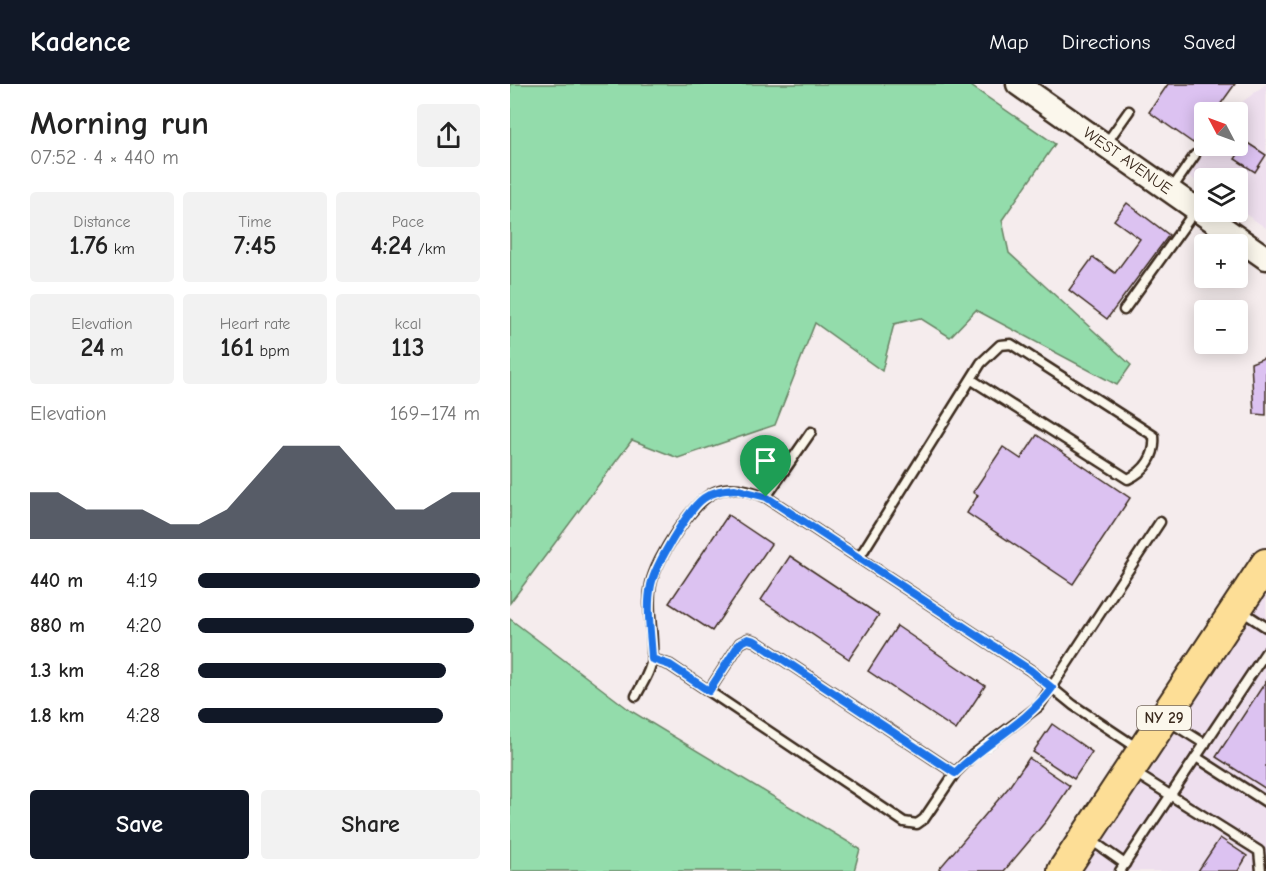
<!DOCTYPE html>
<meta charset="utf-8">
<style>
body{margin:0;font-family:"Comic Neue",sans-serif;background:#f2f2f2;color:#222;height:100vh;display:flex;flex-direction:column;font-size:22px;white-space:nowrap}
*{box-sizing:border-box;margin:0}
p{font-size:20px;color:#767676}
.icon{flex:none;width:33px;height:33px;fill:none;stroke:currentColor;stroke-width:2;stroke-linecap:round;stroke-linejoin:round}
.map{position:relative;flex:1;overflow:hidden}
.side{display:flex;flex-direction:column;background:#fff;width:510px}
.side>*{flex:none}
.needle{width:39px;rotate:311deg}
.buttons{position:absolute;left:684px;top:18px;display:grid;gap:12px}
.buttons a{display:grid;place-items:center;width:54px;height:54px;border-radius:6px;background:#fff;box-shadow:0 3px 15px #0003;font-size:30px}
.pin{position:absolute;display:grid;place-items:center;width:51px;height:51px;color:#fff;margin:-62px -26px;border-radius:50% 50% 50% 0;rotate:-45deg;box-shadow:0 0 6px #0007}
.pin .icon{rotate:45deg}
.round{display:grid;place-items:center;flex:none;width:63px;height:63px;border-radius:6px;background:#f2f2f2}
.head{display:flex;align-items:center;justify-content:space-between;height:102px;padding:0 30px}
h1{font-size:33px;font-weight:800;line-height:45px}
.figures{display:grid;grid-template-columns:repeat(3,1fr);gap:9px;height:102px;padding:6px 30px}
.figures div{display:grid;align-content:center;border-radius:6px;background:#f2f2f2;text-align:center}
.figures b{font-size:26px;font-weight:800}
.figures small{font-size:16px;font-weight:400}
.figures p{font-size:16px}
.chart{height:168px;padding:12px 30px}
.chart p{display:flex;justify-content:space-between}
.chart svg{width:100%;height:108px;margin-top:6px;fill:#111827;opacity:.7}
.cta{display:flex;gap:12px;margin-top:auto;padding:12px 30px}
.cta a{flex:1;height:69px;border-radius:6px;background:#111827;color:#fff;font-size:24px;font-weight:800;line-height:69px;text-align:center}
.cta a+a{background:#f2f2f2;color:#222}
ul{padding:0 30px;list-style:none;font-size:20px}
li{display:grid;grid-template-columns:96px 72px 1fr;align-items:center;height:45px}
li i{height:15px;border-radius:8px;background:#111827}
header{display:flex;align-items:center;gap:36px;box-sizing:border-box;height:84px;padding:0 30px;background:#111827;color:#fff}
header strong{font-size:28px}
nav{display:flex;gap:33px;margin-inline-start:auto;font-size:21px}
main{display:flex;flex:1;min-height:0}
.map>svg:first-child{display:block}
.built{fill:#eedfee}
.green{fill:#93dcab;stroke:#678364;stroke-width:1.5}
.building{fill:#dcc2f1;stroke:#3b2a1e;stroke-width:1.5}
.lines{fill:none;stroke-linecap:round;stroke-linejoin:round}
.lane-casing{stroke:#3b2a1e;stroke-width:13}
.secondary-casing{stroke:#3b2a1e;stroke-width:27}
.highway-casing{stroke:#3b2a1e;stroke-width:34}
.lane{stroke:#fbf7ec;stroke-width:8}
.secondary{stroke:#fbf7ec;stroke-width:22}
.highway{stroke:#fdde96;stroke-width:30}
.route-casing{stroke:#fff;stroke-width:12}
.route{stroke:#1a73e8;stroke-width:8}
.labels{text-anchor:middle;stroke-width:4.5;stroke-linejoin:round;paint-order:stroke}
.shield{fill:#fbf7ec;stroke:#75685c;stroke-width:1.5}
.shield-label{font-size:15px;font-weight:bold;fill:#3b2a1e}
.street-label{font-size:16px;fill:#3b2a1e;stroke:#fbf7ec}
</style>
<header>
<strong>Kadence</strong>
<nav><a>Map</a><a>Directions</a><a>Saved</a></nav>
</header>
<main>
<section class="side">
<div class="head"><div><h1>Morning run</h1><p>07:52 · 4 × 440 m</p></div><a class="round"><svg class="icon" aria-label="share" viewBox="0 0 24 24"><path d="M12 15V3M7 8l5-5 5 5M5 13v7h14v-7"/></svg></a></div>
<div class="figures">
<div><p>Distance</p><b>1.76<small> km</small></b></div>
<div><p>Time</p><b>7:45</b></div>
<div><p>Pace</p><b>4:24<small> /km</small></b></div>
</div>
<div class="figures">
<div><p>Elevation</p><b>24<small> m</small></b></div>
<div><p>Heart rate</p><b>161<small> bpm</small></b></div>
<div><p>kcal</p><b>113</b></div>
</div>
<div class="chart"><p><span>Elevation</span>169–174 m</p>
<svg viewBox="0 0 160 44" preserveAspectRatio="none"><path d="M0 44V25L10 25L20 32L30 32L40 32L50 38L60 38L70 32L80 19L90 6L100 6L110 6L120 19L130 32L140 32L150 25L160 25V44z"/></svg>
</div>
<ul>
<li><b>440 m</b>4:19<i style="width:100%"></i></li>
<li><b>880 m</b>4:20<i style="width:98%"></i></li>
<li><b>1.3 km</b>4:28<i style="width:88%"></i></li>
<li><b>1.8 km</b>4:28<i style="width:87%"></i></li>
</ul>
<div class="cta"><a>Save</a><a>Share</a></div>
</section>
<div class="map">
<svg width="756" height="787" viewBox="0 0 756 787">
<rect width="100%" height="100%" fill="#f5eced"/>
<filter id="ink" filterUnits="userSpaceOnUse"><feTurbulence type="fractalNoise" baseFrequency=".0167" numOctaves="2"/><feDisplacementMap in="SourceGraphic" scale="12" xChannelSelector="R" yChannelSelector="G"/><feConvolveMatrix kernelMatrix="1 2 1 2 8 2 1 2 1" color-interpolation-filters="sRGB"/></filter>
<g filter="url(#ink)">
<g class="built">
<path d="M756,0V144L728,125V94H694V102L679,92L698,62H728V28H719Z"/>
<path d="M756,505V787H570Z"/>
</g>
<g class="green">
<path d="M0,0H458L545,60L492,136L499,169L621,281L607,301L466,226L440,253L410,234L384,240L372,287L305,239L265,341L168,374L122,356L0,519Z"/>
<path d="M0,535L121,627L350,765L344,787H0Z"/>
</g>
<g class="building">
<path d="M658,0H725L705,28H694V43L683,59L639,28Z"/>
<path d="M736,58L756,71L745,88L725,75Z"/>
<path d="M617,119L659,151L597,235L559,206L583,173L605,189L630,155L604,136Z"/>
<path d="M756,273V331L744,330L741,279Z"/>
<path d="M527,351L620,414L563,500L457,429L468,411L463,408L493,363L511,375Z"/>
<path d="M218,431L261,460L202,547L159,519Z"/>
<path d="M280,472L369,531L339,575L251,516Z"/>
<path d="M387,542L475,602L446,646L358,587Z"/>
<path d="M756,597V705L706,673Z"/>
<path d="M542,640L582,668L564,695L523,668Z"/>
<path d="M519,674L560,702L537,736L494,787H432L429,785L499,703Z"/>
<path d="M710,754L737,772L728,787H688Z"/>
</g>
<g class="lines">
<g class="lane-casing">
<g id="lane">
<path d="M595,61L619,27"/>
<path d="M661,106L685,71"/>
<path d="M614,226L685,127"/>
<path d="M256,413L301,348"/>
<path d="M349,474L471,279L490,261L501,260L644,352C646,372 635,387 618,395L462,296"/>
<path d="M730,526L756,543"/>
<path d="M142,575L160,581L394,738L407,740L414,735L445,689L463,671L529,622L650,438"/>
<path d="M199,607L230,559L238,555L245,557L445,689"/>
<path d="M126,612C132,600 141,587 142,574C144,549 136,525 141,500C146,475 183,416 207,407C222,401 242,407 256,413L520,586L563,621L629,665"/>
<path d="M657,636L695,660"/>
<path d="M686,673L756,718"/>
<path d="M625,689L749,767L751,787"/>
<path d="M581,756L615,780"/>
<path d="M610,787L756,568"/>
</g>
</g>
<g class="secondary-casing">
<path id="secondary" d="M508,0L756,174"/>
</g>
<g class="highway-casing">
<path id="highway" d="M553,787L756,480"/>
</g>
<use href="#lane" class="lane"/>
<use href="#secondary" class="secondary"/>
<use href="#highway" class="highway"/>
</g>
</g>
<g class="lines" filter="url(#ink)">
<g class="route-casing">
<path id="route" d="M225,405L256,413L520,586L542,604C516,640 476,658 445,689L245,557L238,555L230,559L199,607L160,581L142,575C141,551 136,525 141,501C145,482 178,425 194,414C204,407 213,406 225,405Z"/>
</g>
<use href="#route" class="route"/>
</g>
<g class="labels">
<rect class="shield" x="627" y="622" width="54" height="24" rx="4.5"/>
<g class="shield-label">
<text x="654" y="639">NY 29</text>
</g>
<g class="street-label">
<text transform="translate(618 76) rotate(35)" y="6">WEST AVENUE</text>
</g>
</g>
</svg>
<div class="buttons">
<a><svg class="needle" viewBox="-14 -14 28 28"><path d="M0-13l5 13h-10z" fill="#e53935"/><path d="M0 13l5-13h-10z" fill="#767676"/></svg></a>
<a><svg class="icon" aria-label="layers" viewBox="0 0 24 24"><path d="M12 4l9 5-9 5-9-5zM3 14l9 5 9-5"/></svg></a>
<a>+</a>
<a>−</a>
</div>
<div class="pin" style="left:256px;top:413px;background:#1e9e55"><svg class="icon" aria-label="arrive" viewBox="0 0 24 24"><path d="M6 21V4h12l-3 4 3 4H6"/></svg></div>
</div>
</main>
